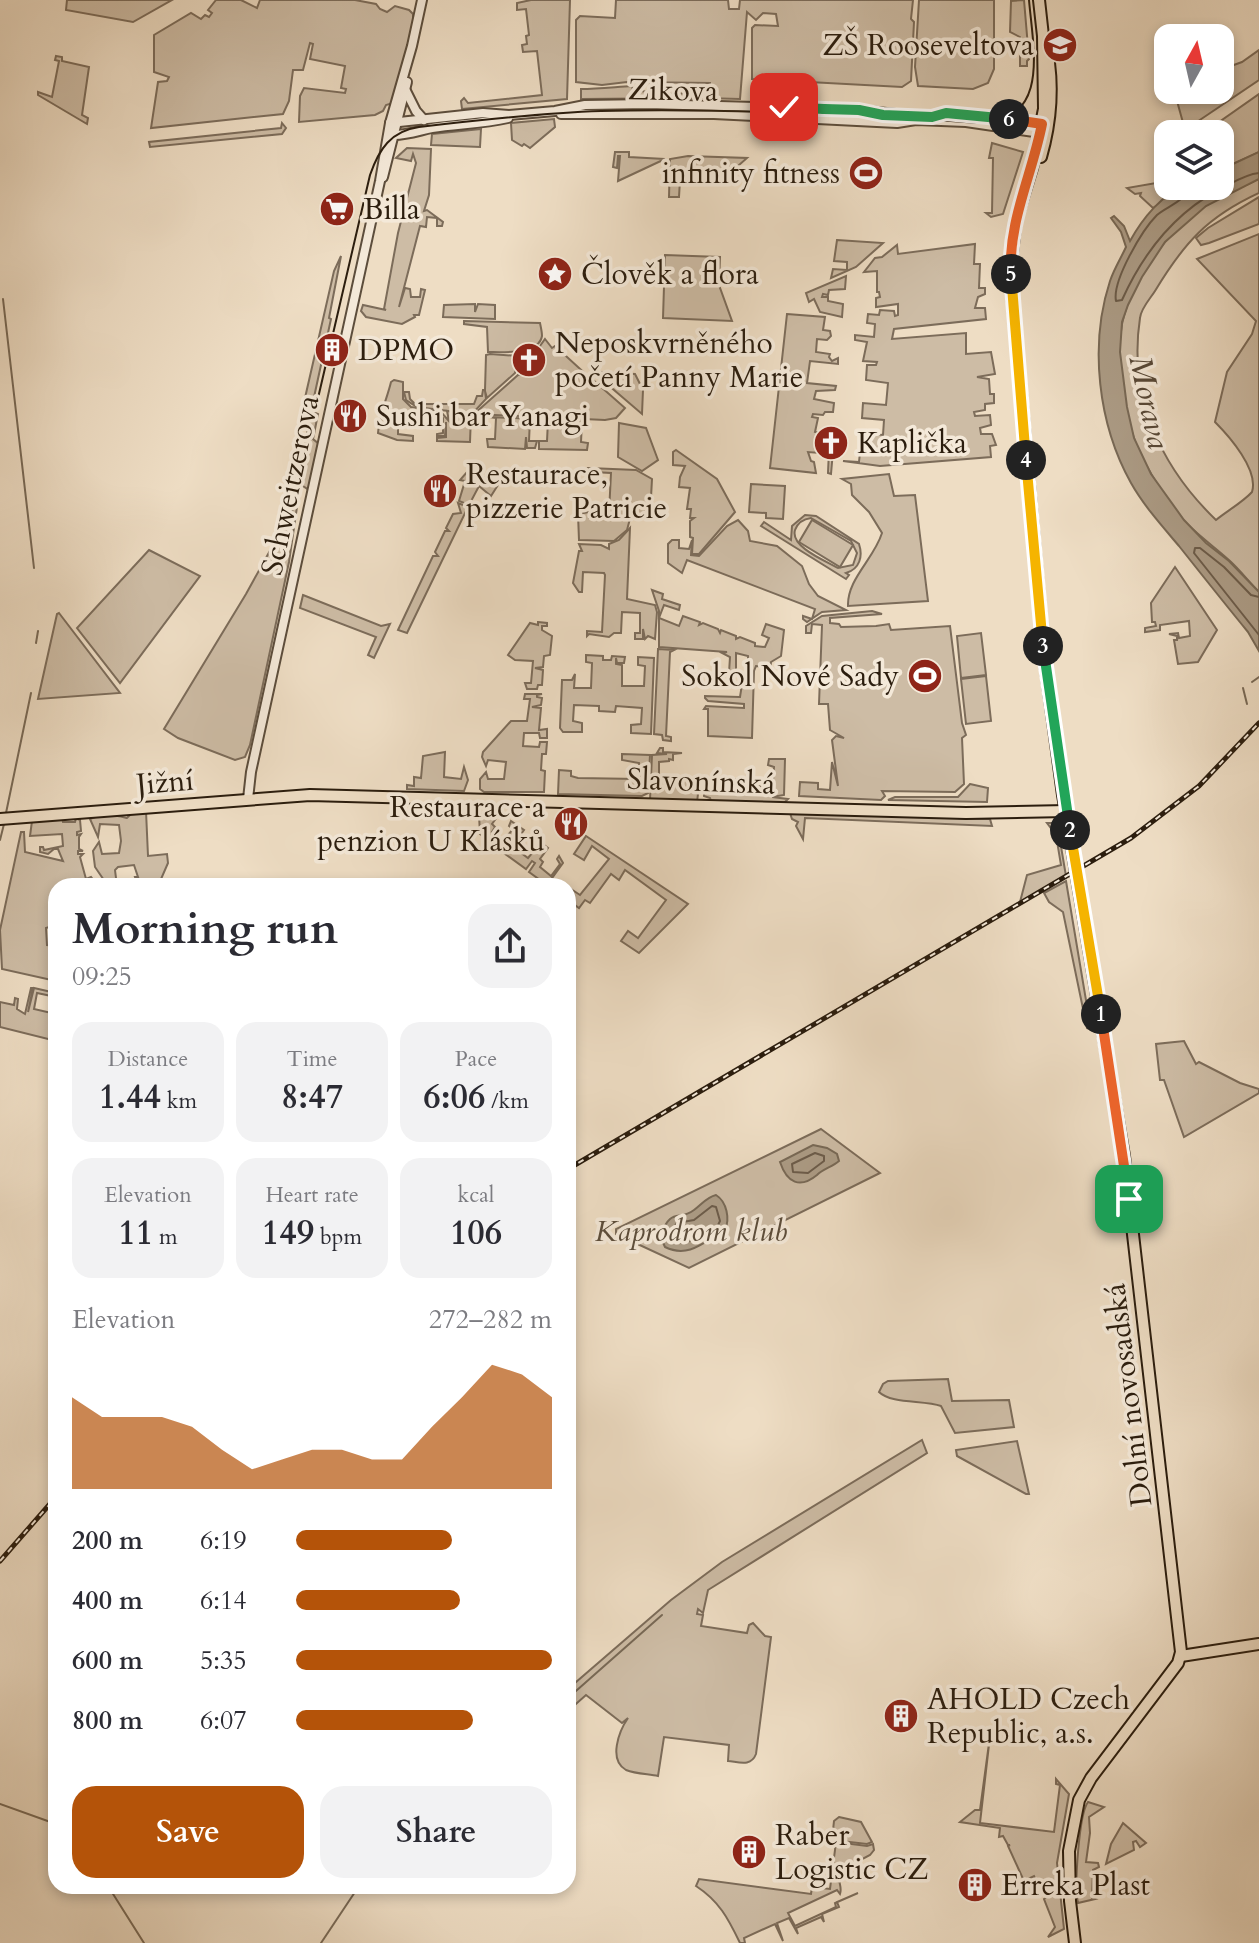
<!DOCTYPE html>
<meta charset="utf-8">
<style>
body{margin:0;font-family:Cardo,serif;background:#f2f2f3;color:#2b2b33;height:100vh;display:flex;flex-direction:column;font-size:30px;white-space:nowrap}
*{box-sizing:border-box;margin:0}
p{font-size:26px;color:#7c7c81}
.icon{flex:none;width:44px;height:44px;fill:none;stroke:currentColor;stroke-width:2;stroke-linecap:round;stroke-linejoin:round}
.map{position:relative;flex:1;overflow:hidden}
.side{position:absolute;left:48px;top:878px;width:528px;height:1016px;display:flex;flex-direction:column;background:#fff;border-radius:24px;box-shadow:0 4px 12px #0003}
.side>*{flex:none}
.needle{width:52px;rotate:8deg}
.tools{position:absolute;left:1154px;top:24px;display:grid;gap:16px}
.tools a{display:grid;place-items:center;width:80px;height:80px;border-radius:16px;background:#fff;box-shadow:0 4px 12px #0003;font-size:40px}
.pin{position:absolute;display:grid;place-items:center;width:68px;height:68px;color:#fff;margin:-34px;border-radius:16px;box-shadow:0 4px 12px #0006}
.km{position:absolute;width:40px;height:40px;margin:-20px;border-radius:50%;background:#222;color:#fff;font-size:22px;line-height:40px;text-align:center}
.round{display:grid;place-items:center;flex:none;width:84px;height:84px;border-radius:24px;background:#f2f2f3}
.overview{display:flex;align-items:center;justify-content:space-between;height:136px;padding:0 24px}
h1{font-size:44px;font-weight:800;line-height:60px}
.stats{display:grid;grid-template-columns:repeat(3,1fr);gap:12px;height:136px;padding:8px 24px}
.stats div{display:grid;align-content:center;border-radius:20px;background:#f2f2f3;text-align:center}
.stats b{font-size:34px;font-weight:800}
.stats small{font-size:22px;font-weight:400}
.stats p{font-size:22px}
.chart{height:224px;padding:16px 24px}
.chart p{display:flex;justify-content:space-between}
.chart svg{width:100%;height:144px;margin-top:8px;fill:#b45309;opacity:.7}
.action{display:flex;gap:16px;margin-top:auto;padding:16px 24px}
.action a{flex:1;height:92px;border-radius:24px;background:#b45309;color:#fff;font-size:32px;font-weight:800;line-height:92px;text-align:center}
.action a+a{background:#f2f2f3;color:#2b2b33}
ul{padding:0 24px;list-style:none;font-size:26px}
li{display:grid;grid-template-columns:128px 96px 1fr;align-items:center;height:60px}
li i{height:20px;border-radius:10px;background:#b45309}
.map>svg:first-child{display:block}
.green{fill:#cdbca5;stroke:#7c6c5a;stroke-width:2;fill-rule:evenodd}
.water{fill:#ac9c86;stroke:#786956;stroke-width:2}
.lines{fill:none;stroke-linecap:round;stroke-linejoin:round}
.shore{stroke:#6c5c4a;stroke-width:2}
.stream{stroke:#786956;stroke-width:2}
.minor-casing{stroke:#5c4d3c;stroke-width:12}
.major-casing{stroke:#2b1d0e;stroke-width:14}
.minor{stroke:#f4e9d9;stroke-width:8}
.major{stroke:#eeddc4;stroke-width:10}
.tram{stroke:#2b1d0e;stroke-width:2}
.rail-casing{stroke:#2b1d0e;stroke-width:5}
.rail{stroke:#f4e9d9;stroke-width:2;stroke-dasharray:6;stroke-linecap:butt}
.split-1-casing{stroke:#fff;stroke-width:16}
.split-2-casing{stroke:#fff;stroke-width:16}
.split-3-casing{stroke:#fff;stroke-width:16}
.split-4-casing{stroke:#fff;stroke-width:16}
.split-5-casing{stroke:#fff;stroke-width:16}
.split-6-casing{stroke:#fff;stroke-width:16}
.split-7-casing{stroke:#fff;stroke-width:16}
.split-8-casing{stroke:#fff;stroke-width:16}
.split-1{stroke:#f0652b;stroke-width:10}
.split-2{stroke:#f5b400;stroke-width:10}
.split-3{stroke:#22a559;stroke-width:10}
.split-4{stroke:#f5b400;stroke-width:10}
.split-5{stroke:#f5b400;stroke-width:10}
.split-6{stroke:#f0652b;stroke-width:10}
.split-7{stroke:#22a559;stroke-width:10}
.split-8{stroke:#22a559;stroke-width:10}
.labels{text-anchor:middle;stroke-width:7;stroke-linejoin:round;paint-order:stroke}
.poi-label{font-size:30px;fill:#2b1d0e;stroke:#f4e9d9;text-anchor:start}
.street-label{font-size:30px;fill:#2b1d0e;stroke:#f4e9d9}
.park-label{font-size:30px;font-style:italic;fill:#5c4d3b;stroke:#f4e9d9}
.water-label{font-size:32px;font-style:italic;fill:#584938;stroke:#f4e9d9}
</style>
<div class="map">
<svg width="1259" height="1943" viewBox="0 0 1259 1943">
<rect width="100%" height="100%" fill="#eeddc4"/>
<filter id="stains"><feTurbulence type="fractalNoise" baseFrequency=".0025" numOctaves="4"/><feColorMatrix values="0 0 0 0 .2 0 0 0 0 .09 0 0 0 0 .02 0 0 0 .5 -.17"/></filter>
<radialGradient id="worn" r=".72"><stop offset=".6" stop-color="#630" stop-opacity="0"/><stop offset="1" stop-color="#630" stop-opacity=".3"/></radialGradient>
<g class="green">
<path d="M67,0H172L133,22L66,10Z"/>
<path d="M216,0H241L257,8L260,0H355L376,4L380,9L387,12L395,6L409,10L413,14V24L393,103L386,105L383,111L375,115L299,122L300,96L304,88L345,93L346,89L341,88L345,66L310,59L313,44L310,43L303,70H293L289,101L283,114L151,128L158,82L167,81L169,77L154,72V35L191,13L201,19L205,15L209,17L212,13L208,10Z"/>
<path d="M531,0H570L567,99L462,109L461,101L464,98L468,103L542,95L537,51L523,52L522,45L527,44L526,36L529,35L526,9L517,10V3Z"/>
<path d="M616,0H728L729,9H739L740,0H913L911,19L914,22L911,81L902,87L752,79V28L755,25L778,26L776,14L763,13L756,20L747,12L740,99L702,98L697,96V98L581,99V89C598,89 615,87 632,86L633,91L665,92L666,94L699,93L702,90L707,97H710V83L627,82L602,85L576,82V20L580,16L615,18Z"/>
<path d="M919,0H994V69L988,83L973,89L918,86L915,67Z"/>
<path d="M1024,0L1029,59L1027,61V66H1020V37L1010,32L1011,1Z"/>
<path d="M1259,50V80L1185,130L1174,90H1220V70L1242,62Z"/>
<path d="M56,56L62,57V61L89,67L82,115L88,118L87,124L38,95V92L52,97L59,61L55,60Z"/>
<path d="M1259,94V152L1220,170V134H1202Z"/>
<path d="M554,119L555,127L530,148L524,144L522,146L512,140L511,123Z"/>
<path d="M282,123L286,128L282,134L150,147L149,142L281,128Z"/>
<path d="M481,129L480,147L431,145L432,134Z"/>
<path d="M992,143L1023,152L1003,214L991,217L986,213H992L993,158H989Z"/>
<path d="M407,148L431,149L429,195L424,211L427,210L443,222L442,226H437V218L427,217L426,227L420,226L399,307L405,288L410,289L411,297H420L421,289L425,290L419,315H414L415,317L402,324L366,317L361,311L363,305L386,310L384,309L398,233L416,163L413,154L411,161L396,158Z"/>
<path d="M615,152H629V157L665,159L618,181L620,156H618L617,168L613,167Z"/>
<path d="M688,156L747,158L721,181L680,180L679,197H669L670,159Z"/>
<path d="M1259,179V193C1207,217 1184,243 1155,291C1150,299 1141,308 1140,318C1128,396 1160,466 1216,520C1227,511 1243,502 1252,492C1259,470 1229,436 1215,422L1227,372L1252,334L1256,321L1197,259L1259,234V592C1249,582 1240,570 1230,561C1209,542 1184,526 1169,502C1157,484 1144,464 1136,444C1124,411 1115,361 1122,324C1132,278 1166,233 1204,207C1221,195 1241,188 1259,179Z"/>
<path d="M1168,182V186H1186L1153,208L1140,196L1141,193L1135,194L1127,188L1156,183L1164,187Z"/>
<path d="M1259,197V224L1209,243L1201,245L1196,238L1208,228Z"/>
<path d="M837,240L883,243L856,267L831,278L833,269L847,270V262L834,261Z"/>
<path d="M975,244L974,264H980L979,288H985V294L978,297L975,308H985L986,319L894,329L892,339L966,333V354L991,352L995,374L977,377L989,379L990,394H994V403L985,404V410L974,412L975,416L990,415L991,425L980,428L981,434H992L996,445L990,446L991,457L880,466L843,461L859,462L862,433L883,435L884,420L862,418L863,403L886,405L888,383L866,380L867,365H876L877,362L863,361L867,342L855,340V335L874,337L875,324L867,323L868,314L879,315L880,310L894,311L895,316L898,315V304L876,307V298L880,297L879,292H877V271L864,272L875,258L882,257L897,245L898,254Z"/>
<path d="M665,255L720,257L719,285L732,321L663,318Z"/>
<path d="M341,256L329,318L331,319L311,411L318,414L313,439L319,444L309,490L300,484L301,479H296L308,429L302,411L334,271Z"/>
<path d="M846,276L845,289L829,290L828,295L823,294L822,297H828V301L843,304L842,317L820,312L814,299L809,302L806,293Z"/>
<path d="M475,304V312L478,304L495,305V319L443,317L444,305Z"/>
<path d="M787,314L825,317L823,330L830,331L831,336L827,340L817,339L816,352L830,354L829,357L832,361L838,358V364L810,361L807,383L836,386L835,390L816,391L814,399L834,403L833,412H825L823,415L813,414L812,417L818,418L815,432L831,434L832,428H835L831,474L828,473L829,450H822L820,453L808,452L811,461L814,462L816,473L770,468Z"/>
<path d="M464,321L540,323C541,328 542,332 542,336C539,355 502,352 488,352L487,327L464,324Z"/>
<path d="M545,339L552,348L555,346L590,378L591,382L592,379L625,408L616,418L605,420L474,414L518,375L536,371L542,359L540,346Z"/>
<path d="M490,354L519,356L515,373L487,398L485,391L486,399L472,414L417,407L406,400L404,392H409L410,399L415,404H474L477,396H482L483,390H485L486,355Z"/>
<path d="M600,372L635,374L643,390L642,414L600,378Z"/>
<path d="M394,380L403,382V399L411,407L440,411L449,421L447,411L471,415L470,442L437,441V438L446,437V422L445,436H437V434L443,433V418L402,420V423L398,424V434L413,436V441L397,440L378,433C379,415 387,399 391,382Z"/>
<path d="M489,417L537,419H530L529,441H537L535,448H527L526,437L525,449L488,447L487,439H495L496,418Z"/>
<path d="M541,419L582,421L581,442L588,443L587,450L539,449V441H547L548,420Z"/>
<path d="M619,423L646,428L658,460L642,471L618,457Z"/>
<path d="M676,450L717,479L735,512L699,554H692L693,538L690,537V521L694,518H690L691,509H687L690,488L679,487L680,477L685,466L673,465V452Z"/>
<path d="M589,468L636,470L652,479L650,516L631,515L627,530L614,541L579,540L578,514L589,512V518H611V514L609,513L611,473L593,472Z"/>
<path d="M467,472L476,473V477L512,478L501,485H498L491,496L479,486L469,505L459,501L465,481L460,480Z"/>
<path d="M889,474L894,496L915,495L928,601L848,606C847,579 874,559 882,533L869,512L852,495L851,484L842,479Z"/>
<path d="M751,484L785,486L783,519L766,518V513L749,512Z"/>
<path d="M298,500L289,562L250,745L245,757L235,760L178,738L164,729L246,594Z"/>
<path d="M458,503L468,507L407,633L398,630L433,556H438L435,552L445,531H449L446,528L453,514L461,513Z"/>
<path d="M805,515L816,516L859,544C863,556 860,569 846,573L849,575L846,579L761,526L764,522L791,540L792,526ZM811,518L851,541L857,553L853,565L838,568C826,561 790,547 795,530C798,522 803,519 811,518Z"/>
<path d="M738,520L748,531L750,541L777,546L802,566L809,584L818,596L846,610L822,612L807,622L803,619V616L812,619L815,609L687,560L682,573L668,563V544L672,540H679V548L689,549L692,540L691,555L699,556L727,526Z"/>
<path d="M812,520L853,545L840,567L799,542Z"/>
<path d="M630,528L627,599L655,605L657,612L655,639L648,636L645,639L643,629V639H635V633H640V613L622,612L621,633H614L609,637L589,634L587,636V631L602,632L605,575L604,573L583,572L582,592H579L573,583L579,551H582L579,544L601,545L609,549V544L619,540Z"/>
<path d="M149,550L200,576L120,683L77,628Z"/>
<path d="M1175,567L1217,630L1198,662L1178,664L1174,640H1177V636L1169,634L1178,633L1179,638L1190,636L1189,621L1160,625V630L1145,632V628L1156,626L1155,622H1152L1151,603Z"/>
<path d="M652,590L663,594L662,599L680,605L679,610L664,605L659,618L679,626L683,616L700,622L699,625L703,623L718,629L720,633L721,630L736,636V639L740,637L755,643V646L765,647L769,638L762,635L766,624L784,630L781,656L771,662L770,672L769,667L756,666L754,671L752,738L708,736V709H704L706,706L744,708V704L708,701L705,698V696L740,697L743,678L748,677V656L736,653V672L729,673L730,657L722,653L727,652L659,647V611Z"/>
<path d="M303,595L381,626L390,624L374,658L368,655L376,637L300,608Z"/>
<path d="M872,611L882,614L830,618V623L839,624L841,627L876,626L889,624L891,630L950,626L962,723L966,735L962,738L964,784L955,792L882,791L885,796L881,800L799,796L800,782L818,783V789L830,790L832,762L838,786L832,740L836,736L844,738L830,730L828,704H819L822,625L812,624L811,633H806V626L822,616Z"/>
<path d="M59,613L120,693L38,699L57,614Z"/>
<path d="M538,622L547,623V626H542V630L552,636L550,655L544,656L543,667L535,668L543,670L542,685H538L537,689H527L525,683H531L533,661L515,660L508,655L530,623L538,625Z"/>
<path d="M981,633L986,675L961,678L957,636Z"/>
<path d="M658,649L674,650L670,652L666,736L671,737V741L663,740L662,735L654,734Z"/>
<path d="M586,655L603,656V660H611L612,656L625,657L624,663H617L616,658V664L622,665V686H644L645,666L638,665V657L654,658L651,734L631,733V725L641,724L642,708L616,706L615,712L599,711V706L574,705L573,721L582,723V732H563L560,728L562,680H572L575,674L574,688H591L592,663L586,662Z"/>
<path d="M986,676L991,721L966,724L961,679Z"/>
<path d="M525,694H542L537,695V697L542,698L541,705L532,707L541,708L539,730L547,729V738H540L539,733H524L523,746L539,747L540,742H547L546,754H542L541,770L545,771L544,792H484L480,789V779L486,772L488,779H504L506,762L488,760L486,766L482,757L483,752L511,721H527L530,699H524Z"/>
<path d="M660,748H663V752L682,753L673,754V760L669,759V761L659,762V776L664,782L675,783L679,777L705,778L710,784L721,785L725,779L752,780L757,786L768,787L773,780L774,767L768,765L769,759H785L784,795L772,797L788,799L783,804L711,801L710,798L704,796V789L693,791L698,794L697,802L650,800L652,755L667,754L657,753Z"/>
<path d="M445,752L444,777L461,779L464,767L468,780L464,791L407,789V785L414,786V777L421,778L423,756Z"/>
<path d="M622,754L650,755L648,793L642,796L558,794L559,770L571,771V776L578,778L638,779L639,763L622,760Z"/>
<path d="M970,784L988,788L987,802L888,800L895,797H958Z"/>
<path d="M496,810L500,813L492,824L495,827L492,832L504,840L513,829L509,826L511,821L524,830L516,841L519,845L516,849L528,858L537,847L533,843L536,839L548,848L540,859L543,862L540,867L551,876L560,864L557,859L559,856L563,863L547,885L529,872L535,863L532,861L526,869L501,851L507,843L504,841L498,849L480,834L479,815Z"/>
<path d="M146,811L148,856L167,854L168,863L158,886H138L135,877H138L134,865L118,867L115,870L117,886H108L95,867L93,851L99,842L102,854L119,853L121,841L119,825L100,824L98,837L90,819C104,813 113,815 127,818L133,812Z"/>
<path d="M790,813L990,819L992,826L805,818L803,839L796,826L798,822L792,819Z"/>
<path d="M62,818L63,822H75L76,818L80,820L81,831L77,832V835L81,834L79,837V849L83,851H78V854H83L80,857L86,879L91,877L98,886H56V925L46,928L47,945L56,946V981L2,969L0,930L21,832H24L25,852L63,861L58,849H54L48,854L40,852V847H43L44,850L63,846L62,834L30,836L32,821Z"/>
<path d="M1047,823H1057L1066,876L1020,902L1027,875L1061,865L1056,835Z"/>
<path d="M586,836L688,904L639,953L621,941L628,931L638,938L666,900L625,870L619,880L611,874L590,903L585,900L579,908L568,900V887L580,895L609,859L592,846L584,860L574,854Z"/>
<path d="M1066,881L1091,1030L1087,1028L1063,912L1049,902L1044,893Z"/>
<path d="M31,988H33L28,1012L34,988L56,993V997L37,993L34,1009L56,1014V1041L0,1027V1002L14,1005L15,998L18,999L17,1009L25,1014Z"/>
<path d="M1184,1041L1196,1064L1199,1062L1240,1083L1259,1089V1093L1184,1137L1164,1080H1160L1156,1044Z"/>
<path d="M821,1129L880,1173L689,1268L616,1234V1229Z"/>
<path d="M948,1379L952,1401L1009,1400L1014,1427L955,1433L941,1406C924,1400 891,1404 879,1392L883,1384L888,1381Z"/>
<path d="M922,1440L927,1453L708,1590L703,1613L698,1609L697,1614L703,1615L701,1626L747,1633L749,1625L753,1623L765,1636L771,1637L756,1754C751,1767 739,1762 728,1761L729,1745L664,1737L658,1776C649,1774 636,1774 626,1770C608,1760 619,1731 628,1718L622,1723L586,1695L568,1711V1689L671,1600L722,1562Z"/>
<path d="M1017,1441L1029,1494H1026L957,1456L956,1450Z"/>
<path d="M990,1736L980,1823L1054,1832L1060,1785L1056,1784V1779L1069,1794L1057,1863L1064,1929L1048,1937L1055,1927L1044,1899L1048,1896L1042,1883L1038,1885L1034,1876L1024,1881L1008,1846L1010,1845H1008L1003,1836L999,1837L1000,1828L960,1822L975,1810H980Z"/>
<path d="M1088,1802L1104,1807L1089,1817L1090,1833L1086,1862L1098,1863L1099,1867L1093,1870L1092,1898L1095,1899L1078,1903C1074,1887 1079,1814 1088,1802Z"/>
<path d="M839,1817L861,1822L872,1842L867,1844L832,1840L834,1821Z"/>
<path d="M1123,1823L1146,1843L1140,1847L1136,1841L1133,1842L1134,1850L1106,1864L1111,1844Z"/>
<path d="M836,1842L867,1846L873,1844L874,1850L870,1855L840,1871C836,1880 843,1886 840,1894L837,1890L788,1913L795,1926L836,1907L835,1903L858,1893L837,1902L839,1907L822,1914L824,1922L821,1917L796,1928L798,1934L789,1918L777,1923L783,1941L775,1924L744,1938L745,1943H740C728,1918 719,1901 696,1886L699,1879L811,1894L812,1887L830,1889Z"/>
</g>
<g class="water">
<path d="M1259,152V179L1206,206L1165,242L1142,277L1128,305L1122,322L1120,352L1127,407L1134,438L1151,474L1184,520L1206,543L1229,561L1259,592V651L1248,632C1225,604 1202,575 1179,546C1162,526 1144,506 1131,483C1098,424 1089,345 1110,281C1114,269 1121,258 1126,247L1121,232L1111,218L1114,216L1124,226L1130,241C1141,221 1163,191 1188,186C1198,184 1210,186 1220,186V170Z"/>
<path d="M813,1145L827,1148L837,1154L839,1161C832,1167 823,1169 817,1175C800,1189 787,1183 780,1162Z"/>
<path d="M716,1195C727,1202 730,1219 725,1230C705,1241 689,1259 665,1247L660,1236C672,1206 678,1222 694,1210C702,1204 707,1197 716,1195Z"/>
</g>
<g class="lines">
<g class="shore">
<path d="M1189,186C1187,201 1167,206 1157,215C1142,230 1112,281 1116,301L1122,300C1145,249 1178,208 1230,184C1239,179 1249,174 1259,173"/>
<path d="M1259,597L1251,595L1224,567L1200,548H1195L1194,553L1259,635"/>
<path d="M815,1153L824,1156V1161L808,1173L793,1172L792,1164Z"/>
<path d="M712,1206L716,1207L720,1221L718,1225C701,1235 689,1248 669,1240V1234L677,1223L694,1220Z"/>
</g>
<g class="stream">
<path d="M3,299L34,568"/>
<path d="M36,643L38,631"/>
<path d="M1252,682L1259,677"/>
<path d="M1243,688L1247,704"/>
<path d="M6,813L31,693"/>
<path d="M0,840L4,824"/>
<path d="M568,1698L662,1615"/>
<path d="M0,1804L56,1824"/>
<path d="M108,1886L144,1943"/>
<path d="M321,1943L359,1886"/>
</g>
<g class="minor-casing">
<g id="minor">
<path d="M406,91L416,111L424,120"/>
<path d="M561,114H714L897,123L916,120L966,122L1041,133"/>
<path d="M390,123L483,113L509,115L555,111L585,105L648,104L859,110L914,116L932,117L944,113L989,116L1046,126"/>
<path d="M394,135C408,135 418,131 432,128C457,124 482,124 508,118"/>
<path d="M383,177L407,82"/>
<path d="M248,799L251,772L380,181L390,123L412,46L422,0"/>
</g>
</g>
<g class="major-casing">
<g id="major">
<path d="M1039,0L1043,36L1044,109L1032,168L1016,220L1010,269L1044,655L1063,795L1124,1156L1181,1652L1178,1663L1091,1778L1079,1800L1069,1851L1070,1901L1075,1943"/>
<path d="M1041,157C1051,122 1054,87 1047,50"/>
<path d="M0,819L310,795L966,813L1067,811"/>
<path d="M1181,1656L1259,1644"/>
</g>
</g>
<use href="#minor" class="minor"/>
<use href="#major" class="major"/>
<path class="tram" d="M315,411L370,175C379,149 391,131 419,127C479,120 541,113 601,111C727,108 853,115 979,123C1051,122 1033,48 1029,0"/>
<g class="rail-casing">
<g id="rail">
<path d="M568,1169L1131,838L1199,786L1259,723"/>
<path d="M0,1561L56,1497"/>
</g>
</g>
<use href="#rail" class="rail"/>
</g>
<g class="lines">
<g class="split-1-casing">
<path id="split-1" d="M1101,1014L1129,1199"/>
</g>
<g class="split-2-casing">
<path id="split-2" d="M1070,830L1101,1014"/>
</g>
<g class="split-3-casing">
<path id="split-3" d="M1043,646L1070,830"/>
</g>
<g class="split-4-casing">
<path id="split-4" d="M1026,460L1043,646"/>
</g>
<g class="split-5-casing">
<path id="split-5" d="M1011,274L1026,460"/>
</g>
<g class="split-6-casing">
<path id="split-6" d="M1009,119L1042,124C1032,175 1008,222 1011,274"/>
</g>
<g class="split-7-casing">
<path id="split-7" d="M824,109L859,110L883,115L932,117L946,113L1009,119"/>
</g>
<g class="split-8-casing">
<path id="split-8" d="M784,107L824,109"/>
</g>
<use href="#split-1" class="split-1"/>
<use href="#split-2" class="split-2"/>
<use href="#split-3" class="split-3"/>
<use href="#split-4" class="split-4"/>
<use href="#split-5" class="split-5"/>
<use href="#split-6" class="split-6"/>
<use href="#split-7" class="split-7"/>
<use href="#split-8" class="split-8"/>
</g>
<defs>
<g id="school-disc" transform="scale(1.8)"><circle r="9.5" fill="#8f2418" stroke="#f4e9d9"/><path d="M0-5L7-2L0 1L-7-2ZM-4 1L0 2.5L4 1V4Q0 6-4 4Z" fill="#fff"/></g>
<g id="stadium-disc" transform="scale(1.8)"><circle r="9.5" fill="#8f2418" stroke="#f4e9d9"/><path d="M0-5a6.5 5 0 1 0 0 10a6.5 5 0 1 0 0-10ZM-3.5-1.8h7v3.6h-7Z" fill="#fff"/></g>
<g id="supermarket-disc" transform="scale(1.8)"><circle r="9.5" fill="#8f2418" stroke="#f4e9d9"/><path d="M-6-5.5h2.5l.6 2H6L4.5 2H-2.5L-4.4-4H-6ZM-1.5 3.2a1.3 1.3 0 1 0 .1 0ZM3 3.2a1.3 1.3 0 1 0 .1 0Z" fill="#fff"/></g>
<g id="sight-disc" transform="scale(1.8)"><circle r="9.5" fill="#8f2418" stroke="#f4e9d9"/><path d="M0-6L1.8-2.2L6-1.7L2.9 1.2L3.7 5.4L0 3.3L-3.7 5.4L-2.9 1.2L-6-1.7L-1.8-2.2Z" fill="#fff"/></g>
<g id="building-disc" transform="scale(1.8)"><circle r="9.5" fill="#8f2418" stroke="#f4e9d9"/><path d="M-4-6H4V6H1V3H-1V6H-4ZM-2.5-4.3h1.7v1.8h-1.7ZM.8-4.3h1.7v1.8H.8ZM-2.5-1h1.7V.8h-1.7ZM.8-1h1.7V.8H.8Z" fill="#fff"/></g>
<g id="church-disc" transform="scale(1.8)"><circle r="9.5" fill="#8f2418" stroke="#f4e9d9"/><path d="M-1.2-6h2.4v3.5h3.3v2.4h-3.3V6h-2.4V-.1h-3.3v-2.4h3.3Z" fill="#fff"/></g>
<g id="restaurant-disc" transform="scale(1.8)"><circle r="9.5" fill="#8f2418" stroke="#f4e9d9"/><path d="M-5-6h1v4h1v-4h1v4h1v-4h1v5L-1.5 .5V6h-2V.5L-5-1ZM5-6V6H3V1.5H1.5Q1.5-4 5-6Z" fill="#fff"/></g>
</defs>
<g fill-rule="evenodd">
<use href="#school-disc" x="1060" y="45"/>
<use href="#stadium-disc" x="866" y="173"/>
<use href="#supermarket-disc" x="337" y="209"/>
<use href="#sight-disc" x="555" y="274"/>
<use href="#building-disc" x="332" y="350"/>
<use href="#church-disc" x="529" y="360"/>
<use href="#restaurant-disc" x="350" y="416"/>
<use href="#church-disc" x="831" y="443"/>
<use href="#restaurant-disc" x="440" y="491"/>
<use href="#stadium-disc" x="925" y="676"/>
<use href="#restaurant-disc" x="571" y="824"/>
<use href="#building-disc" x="901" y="1716"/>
<use href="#building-disc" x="749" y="1852"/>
<use href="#building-disc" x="975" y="1885"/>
</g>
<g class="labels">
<g class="poi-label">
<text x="1034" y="55" text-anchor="end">ZŠ Rooseveltova</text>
<text x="840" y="183" text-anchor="end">infinity fitness</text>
<text x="363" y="219">Billa</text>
<text x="581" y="284">Člověk a flora</text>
<text x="555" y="353">Neposkvrněného<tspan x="555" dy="34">početí Panny Marie</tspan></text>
<text x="358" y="360">DPMO</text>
<text x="376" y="426">Sushi bar Yanagi</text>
<text x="857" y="453">Kaplička</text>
<text x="466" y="484">Restaurace,<tspan x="466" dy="34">pizzerie Patricie</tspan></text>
<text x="899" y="686" text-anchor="end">Sokol Nové Sady</text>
<text x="545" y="817" text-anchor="end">Restaurace a<tspan x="545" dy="34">penzion U Klásků</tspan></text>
<text x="927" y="1709">AHOLD Czech<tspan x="927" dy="34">Republic, a.s.</tspan></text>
<text x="775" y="1845">Raber<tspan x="775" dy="34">Logistic CZ</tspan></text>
<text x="1001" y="1895">Erreka Plast</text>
</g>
<g class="street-label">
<text transform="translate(673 90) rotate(1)" y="10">Zikova</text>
<text transform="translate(290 485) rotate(-78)" y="10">Schweitzerova</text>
<text transform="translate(701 781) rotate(2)" y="10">Slavonínská</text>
<text transform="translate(165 782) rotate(-5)" y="10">Jižní</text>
<text transform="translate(1128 1395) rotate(-97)" y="10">Dolní novosadská</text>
</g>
<g class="park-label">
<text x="691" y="1241">Kaprodrom klub</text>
</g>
<g class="water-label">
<text transform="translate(1150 402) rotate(78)" y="11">Morava</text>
</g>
</g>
<rect width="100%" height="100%" filter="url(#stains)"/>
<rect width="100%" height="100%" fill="url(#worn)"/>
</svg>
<div class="tools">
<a><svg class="needle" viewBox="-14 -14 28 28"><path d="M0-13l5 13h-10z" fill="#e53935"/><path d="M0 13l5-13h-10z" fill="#7c7c81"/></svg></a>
<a><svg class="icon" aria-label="layers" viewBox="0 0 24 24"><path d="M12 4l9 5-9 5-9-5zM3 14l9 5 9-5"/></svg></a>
</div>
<div class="pin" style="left:1129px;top:1199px;background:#1e9e55"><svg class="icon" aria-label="arrive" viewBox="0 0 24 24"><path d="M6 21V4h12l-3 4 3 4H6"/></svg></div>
<div class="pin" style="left:784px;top:107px;background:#d93025"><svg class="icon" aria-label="check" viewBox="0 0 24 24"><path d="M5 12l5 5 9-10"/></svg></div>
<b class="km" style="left:1101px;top:1014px">1</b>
<b class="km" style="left:1070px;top:830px">2</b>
<b class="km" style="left:1043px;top:646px">3</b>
<b class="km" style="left:1026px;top:460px">4</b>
<b class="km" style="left:1011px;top:274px">5</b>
<b class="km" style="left:1009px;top:119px">6</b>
<section class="side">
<div class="overview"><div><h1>Morning run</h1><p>09:25</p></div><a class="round"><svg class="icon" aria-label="share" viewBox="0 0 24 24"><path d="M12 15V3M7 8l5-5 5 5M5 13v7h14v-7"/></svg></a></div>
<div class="stats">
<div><p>Distance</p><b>1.44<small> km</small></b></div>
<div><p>Time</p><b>8:47</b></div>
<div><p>Pace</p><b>6:06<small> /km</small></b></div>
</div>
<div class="stats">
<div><p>Elevation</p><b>11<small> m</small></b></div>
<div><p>Heart rate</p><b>149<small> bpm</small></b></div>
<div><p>kcal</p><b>106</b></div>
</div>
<div class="chart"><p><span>Elevation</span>272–282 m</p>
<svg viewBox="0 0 160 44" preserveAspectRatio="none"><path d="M0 44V16L10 22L20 22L30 22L40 25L50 32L60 38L70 35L80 32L90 32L100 35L110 35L120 25L130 16L140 6L150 9L160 16V44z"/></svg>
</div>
<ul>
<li><b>200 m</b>6:19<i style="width:61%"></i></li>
<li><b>400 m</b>6:14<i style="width:64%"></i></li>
<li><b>600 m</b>5:35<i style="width:100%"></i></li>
<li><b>800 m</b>6:07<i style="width:69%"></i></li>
</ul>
<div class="action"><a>Save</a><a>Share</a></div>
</section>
</div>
